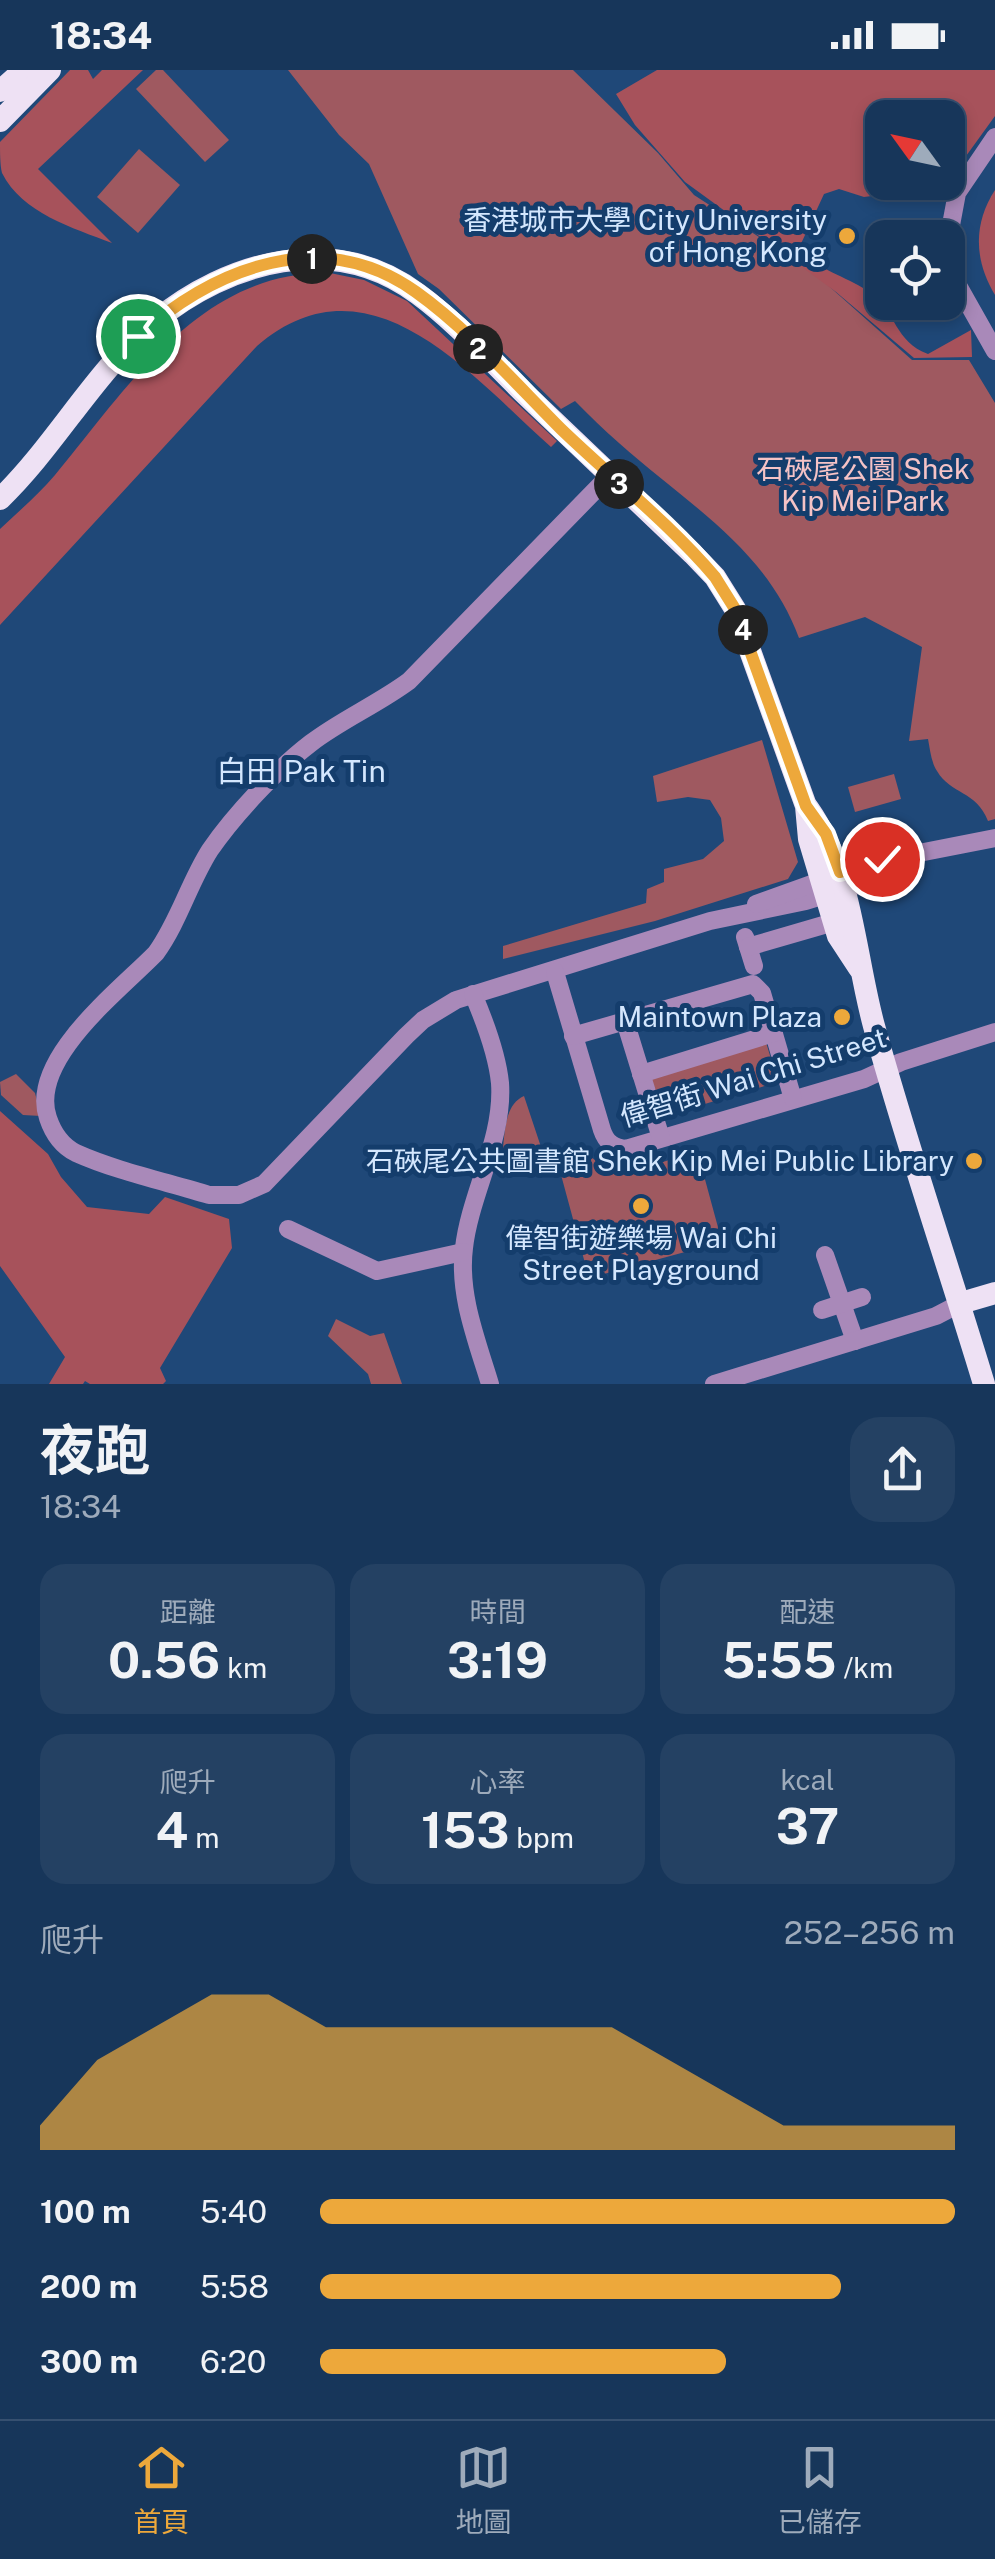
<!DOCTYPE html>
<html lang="zh-TW">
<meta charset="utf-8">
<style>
body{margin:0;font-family:"Public Sans","Noto Sans TC",sans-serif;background:#244163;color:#f1f3f6;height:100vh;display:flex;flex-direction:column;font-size:38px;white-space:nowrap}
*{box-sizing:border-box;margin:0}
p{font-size:32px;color:#9eabbb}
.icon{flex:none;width:55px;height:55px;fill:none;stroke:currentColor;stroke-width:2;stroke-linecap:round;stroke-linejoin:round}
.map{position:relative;height:1314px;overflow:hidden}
.panel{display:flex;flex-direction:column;background:#17365a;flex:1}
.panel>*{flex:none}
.needle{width:65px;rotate:303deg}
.buttons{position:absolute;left:865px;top:30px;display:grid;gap:20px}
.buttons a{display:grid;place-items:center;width:100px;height:100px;border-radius:20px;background:#17365a;box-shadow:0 5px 15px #0003,0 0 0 2px #365070;font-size:50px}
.pin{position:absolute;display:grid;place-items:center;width:85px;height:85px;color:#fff;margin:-42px;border:5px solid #fff;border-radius:50%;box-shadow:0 2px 10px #0007}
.km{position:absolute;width:50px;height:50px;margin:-25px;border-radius:50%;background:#222;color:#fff;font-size:28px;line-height:50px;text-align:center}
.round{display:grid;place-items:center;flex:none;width:105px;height:105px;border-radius:30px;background:#244163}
.summary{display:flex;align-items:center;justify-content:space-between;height:170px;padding:0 40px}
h1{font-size:55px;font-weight:700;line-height:75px}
.stats{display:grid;grid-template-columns:repeat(3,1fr);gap:15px;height:170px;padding:10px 40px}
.stats div{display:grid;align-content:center;border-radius:25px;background:#244163;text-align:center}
.stats b{font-size:50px;font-weight:700}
.stats small{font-size:28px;font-weight:400}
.stats p{font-size:28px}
.chart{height:280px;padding:20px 40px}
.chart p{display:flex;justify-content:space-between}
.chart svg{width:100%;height:180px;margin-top:10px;fill:#eda83b;opacity:.7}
ul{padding:0 40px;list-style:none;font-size:32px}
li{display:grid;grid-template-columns:160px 120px 1fr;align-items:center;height:75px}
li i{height:25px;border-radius:12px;background:#eda83b}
.status{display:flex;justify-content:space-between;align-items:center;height:70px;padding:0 50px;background:#17365a;direction:ltr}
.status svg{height:28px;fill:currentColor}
.menu{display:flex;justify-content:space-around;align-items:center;height:140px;border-top:2px solid #365070;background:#17365a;font-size:28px;color:#9eabbb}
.menu a{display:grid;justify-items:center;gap:5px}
.menu .active{color:#eda83b}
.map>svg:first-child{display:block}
.green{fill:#9f5960}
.forest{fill:#a7525b}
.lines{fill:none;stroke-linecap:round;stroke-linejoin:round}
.minor{stroke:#a989b9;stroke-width:18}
.major{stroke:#eee1f4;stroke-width:22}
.route-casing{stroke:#fff;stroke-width:20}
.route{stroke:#eda83b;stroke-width:12}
.poi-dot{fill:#eda83b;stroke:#143d6c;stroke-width:4}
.labels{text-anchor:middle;stroke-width:10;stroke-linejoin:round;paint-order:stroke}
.poi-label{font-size:28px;fill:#d4e7fe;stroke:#143d6c;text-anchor:end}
.park-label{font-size:28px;fill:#f5c3c6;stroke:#143d6c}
.street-label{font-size:28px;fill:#d4e7fe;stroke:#143d6c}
.neighbourhood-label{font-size:30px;fill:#d4e7fe;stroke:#143d6c}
</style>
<div class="status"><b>18:34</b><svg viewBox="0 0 49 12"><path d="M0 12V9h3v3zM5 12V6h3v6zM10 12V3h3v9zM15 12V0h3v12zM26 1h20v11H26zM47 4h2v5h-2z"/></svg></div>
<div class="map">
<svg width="995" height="1314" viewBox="0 0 995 1314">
<rect width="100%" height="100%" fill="#1f4878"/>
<g class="green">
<path d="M156,0H163L229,70L205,92L136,19Z"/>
<path d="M288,0H573L658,83L694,125L813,202L912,290H969L995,333V749L988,751C976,720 951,725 937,701C931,692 930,679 928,669L909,671L922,577L865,547L799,568C766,478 687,434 619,373C604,360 589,345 575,331L561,339L439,219L418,204L369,94L339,65Z"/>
<path d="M139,79L180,115L138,163L97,127Z"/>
<path d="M762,670L798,792L788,809L655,851L503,889V876L646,833L647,819L664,812V799L703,789L724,771L721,748L710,730L688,727L657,732L653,706Z"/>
<path d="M894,704L901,729L855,742L848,717Z"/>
<path d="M765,969L778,1012L668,1045L661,1042L649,1005Z"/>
<path d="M16,1004L35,1023L41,1046L23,1045L1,1025L0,1012Z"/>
<path d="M524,1026L541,1077L502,1087C505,1067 503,1035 524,1026Z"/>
<path d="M697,1080L722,1172L589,1208L557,1090L586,1082C617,1116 660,1092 697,1080Z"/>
<path d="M336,1249L370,1266L384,1263L402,1314H371L368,1304L328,1266Z"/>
</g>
<g class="forest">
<path d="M70,0H88L93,9L102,0H143L38,99L112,173C73,158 22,143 2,103C0,95 0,82 0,72Z"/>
<path d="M657,0H995V46L948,111V48H882V112L946,113L943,117L864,127L839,119L824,124L799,178C818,201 847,206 871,223C896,242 895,272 928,284L971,260L972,287L914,288L836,222L685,112L635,55L616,24Z"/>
<path d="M995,120V225C974,190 973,154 995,120Z"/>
<path d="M330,203L364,210L407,231L557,371L551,377C470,305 369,180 257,276L0,555V459C19,441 39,424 55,405C129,316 201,200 330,203Z"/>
<path d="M0,1041L48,1084L61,1107L87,1137L149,1144L165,1127L229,1149L232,1178L160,1298L166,1311L163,1314H90L85,1311L83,1314H49L65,1287L0,1196Z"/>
</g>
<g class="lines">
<g class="minor">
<path d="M948,171L957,123L995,67"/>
<path d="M948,175L956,212L995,281"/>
<path d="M610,405L409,611C378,634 341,650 311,673C277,699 234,745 210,780C189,813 179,851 156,883C119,921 28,990 48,1048C53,1063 62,1076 76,1083C116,1101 167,1112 209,1125H239L264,1114L406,966L423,950L456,930L710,851L806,831L868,812L887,806L916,786"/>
<path d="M756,834L873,792L995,768"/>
<path d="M745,867L754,896"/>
<path d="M748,877L827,854"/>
<path d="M555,902L602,1060C606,1072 613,1078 626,1079L864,1009L901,992L995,962"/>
<path d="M473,924C485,952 497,983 500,1013C504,1069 470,1124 464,1178C458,1224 477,1271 490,1314"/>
<path d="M625,951L661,1068"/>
<path d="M573,966L753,914L762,923L793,1029"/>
<path d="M641,1004L774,963"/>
<path d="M288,1159L377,1201L463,1182"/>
<path d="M825,1185L855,1271"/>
<path d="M822,1240L862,1227"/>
<path d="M714,1314L936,1246L961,1233"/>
</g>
<g class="major">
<path d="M0,21L24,0"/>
<path d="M0,51L50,0"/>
<path d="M0,429C56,375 94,302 154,252C228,191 334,161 418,224C456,252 489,289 523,322C580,376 637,430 693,484L715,507L735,539L806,736L809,769L838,866L859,898"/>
<path d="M808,738C853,802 854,883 874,956C907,1076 948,1195 984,1314"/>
<path d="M961,1233L995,1223"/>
</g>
</g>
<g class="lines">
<g class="route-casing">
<path id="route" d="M138,266C216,197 322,155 416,222C468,259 516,314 561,359C612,408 669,453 715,507L735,539L806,736L826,764L840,802L882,789"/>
</g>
<use href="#route" class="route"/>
</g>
<g class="poi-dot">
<circle cx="847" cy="166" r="10"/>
<circle cx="842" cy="947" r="10"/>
<circle cx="974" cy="1091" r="10"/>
<circle cx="641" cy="1136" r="10"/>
</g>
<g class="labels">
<g class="poi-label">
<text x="827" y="160">香港城市大學 City University<tspan x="827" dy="32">of Hong Kong</tspan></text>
<text x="822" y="957">Maintown Plaza</text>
<text x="954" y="1101">石硤尾公共圖書館 Shek Kip Mei Public Library</text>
<text x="641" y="1178" text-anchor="middle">偉智街遊樂場 Wai Chi<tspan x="641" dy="32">Street Playground</tspan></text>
</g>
<g class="park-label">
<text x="863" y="409">石硤尾公園 Shek<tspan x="863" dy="32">Kip Mei Park</tspan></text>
</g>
<g class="street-label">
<text transform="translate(753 1007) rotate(-17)" y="10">偉智街 Wai Chi Street</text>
</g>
<g class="neighbourhood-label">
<text x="301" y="712">白田 Pak Tin</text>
</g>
</g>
</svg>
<div class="buttons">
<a><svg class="needle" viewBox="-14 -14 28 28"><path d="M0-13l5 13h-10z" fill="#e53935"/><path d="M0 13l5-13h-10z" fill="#9eabbb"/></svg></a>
<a><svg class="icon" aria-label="locate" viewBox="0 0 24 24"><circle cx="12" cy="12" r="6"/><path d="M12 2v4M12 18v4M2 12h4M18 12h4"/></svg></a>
</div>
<div class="pin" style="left:138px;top:266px;background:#1e9e55"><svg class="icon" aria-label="arrive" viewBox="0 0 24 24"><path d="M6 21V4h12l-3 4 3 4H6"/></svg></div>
<div class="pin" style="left:882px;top:789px;background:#d93025"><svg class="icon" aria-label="check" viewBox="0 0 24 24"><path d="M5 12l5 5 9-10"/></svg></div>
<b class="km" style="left:312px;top:189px">1</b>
<b class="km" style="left:478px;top:279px">2</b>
<b class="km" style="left:619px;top:414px">3</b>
<b class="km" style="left:743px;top:560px">4</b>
</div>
<section class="panel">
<div class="summary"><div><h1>夜跑</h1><p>18:34</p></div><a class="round"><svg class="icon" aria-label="share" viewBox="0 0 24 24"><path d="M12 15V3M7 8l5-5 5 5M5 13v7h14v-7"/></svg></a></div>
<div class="stats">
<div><p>距離</p><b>0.56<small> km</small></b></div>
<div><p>時間</p><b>3:19</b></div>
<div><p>配速</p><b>5:55<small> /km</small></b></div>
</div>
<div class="stats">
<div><p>爬升</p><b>4<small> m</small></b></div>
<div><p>心率</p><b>153<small> bpm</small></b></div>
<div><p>kcal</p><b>37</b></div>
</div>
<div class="chart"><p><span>爬升</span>252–256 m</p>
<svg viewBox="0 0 160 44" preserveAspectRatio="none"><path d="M0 44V38L10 22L20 14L30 6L40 6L50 14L60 14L70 14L80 14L90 14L100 14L110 22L120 30L130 38L140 38L150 38L160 38V44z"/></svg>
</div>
<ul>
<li><b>100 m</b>5:40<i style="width:100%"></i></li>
<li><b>200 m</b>5:58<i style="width:82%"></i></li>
<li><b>300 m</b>6:20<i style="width:64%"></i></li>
</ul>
</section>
<nav class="menu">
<a class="active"><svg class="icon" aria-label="home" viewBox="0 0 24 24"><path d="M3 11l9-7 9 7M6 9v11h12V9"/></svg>首頁</a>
<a><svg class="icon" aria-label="map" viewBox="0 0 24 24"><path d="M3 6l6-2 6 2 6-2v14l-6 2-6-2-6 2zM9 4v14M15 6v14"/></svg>地圖</a>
<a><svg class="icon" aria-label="saved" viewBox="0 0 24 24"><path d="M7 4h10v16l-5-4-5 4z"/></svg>已儲存</a>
</nav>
